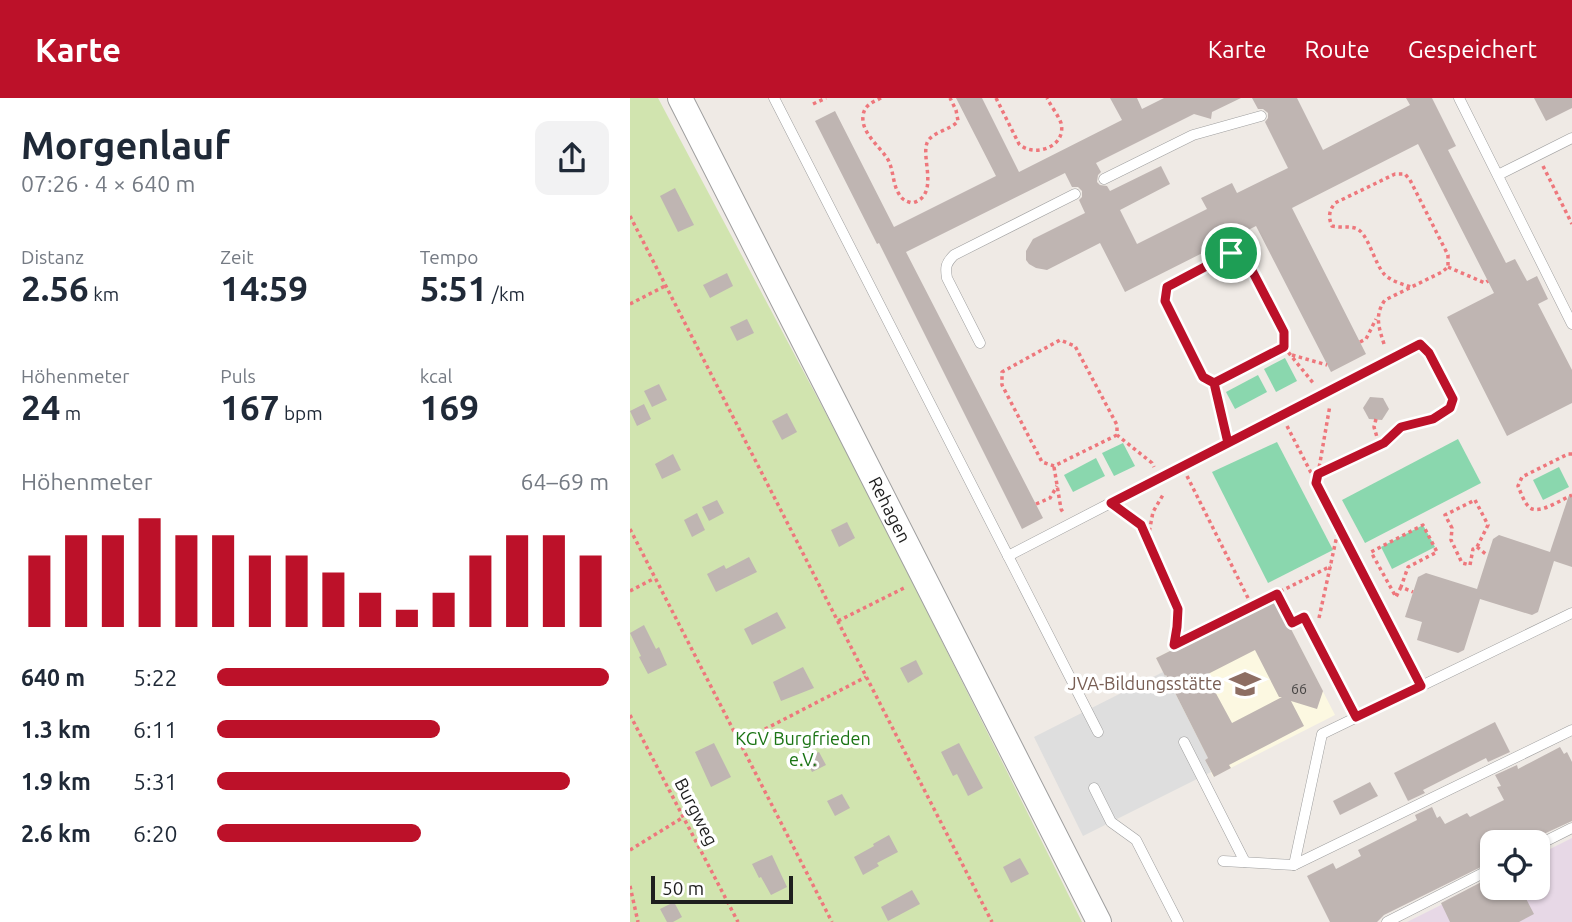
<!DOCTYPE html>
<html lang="de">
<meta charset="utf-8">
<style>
body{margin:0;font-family:Ubuntu,sans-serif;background:#f2f2f3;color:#1f2937;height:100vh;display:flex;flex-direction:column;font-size:26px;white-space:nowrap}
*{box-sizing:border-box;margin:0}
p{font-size:23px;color:#747a83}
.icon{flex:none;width:38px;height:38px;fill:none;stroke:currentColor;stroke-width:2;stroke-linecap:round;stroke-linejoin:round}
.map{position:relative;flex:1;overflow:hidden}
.details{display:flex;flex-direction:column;background:#fff;width:630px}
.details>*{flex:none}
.fabs{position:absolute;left:850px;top:732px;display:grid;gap:14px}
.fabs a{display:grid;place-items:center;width:70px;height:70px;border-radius:14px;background:#fff;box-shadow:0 2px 5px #0004;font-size:35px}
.scale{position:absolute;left:21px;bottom:18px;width:142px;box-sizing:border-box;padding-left:7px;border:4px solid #1e1e1e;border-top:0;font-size:19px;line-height:24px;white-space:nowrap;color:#1e1e1e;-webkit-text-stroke:5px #fff;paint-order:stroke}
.pin{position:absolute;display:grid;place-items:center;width:60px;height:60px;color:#fff;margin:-30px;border:4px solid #fff;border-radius:50%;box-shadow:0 2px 7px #0007}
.round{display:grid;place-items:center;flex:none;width:74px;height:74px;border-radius:14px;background:#f2f2f3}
.overview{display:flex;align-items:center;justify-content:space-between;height:119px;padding:0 21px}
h1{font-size:38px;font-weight:700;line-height:52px}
.figures{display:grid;grid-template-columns:repeat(3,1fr);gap:10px;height:119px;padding:7px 21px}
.figures div{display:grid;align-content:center}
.figures b{font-size:35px;font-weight:700}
.figures small{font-size:19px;font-weight:400}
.figures p{font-size:19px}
.chart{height:196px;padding:14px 21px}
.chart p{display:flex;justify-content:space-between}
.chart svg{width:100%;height:126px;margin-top:7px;stroke:#bc1129;stroke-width:6}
ul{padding:0 21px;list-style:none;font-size:23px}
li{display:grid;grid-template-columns:112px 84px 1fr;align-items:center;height:52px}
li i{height:18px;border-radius:9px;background:#bc1129}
header{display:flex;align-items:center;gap:42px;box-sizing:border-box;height:98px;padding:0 35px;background:#bc1129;color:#fff}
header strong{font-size:33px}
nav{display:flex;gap:38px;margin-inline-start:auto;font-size:24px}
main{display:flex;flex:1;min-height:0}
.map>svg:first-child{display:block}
.industrial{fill:#e7d8e6}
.education{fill:#fcf8e1}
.grass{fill:#d1e4af}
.pitch{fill:#8ad7ae}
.parking{fill:#dedede}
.building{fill:#bfb5b2;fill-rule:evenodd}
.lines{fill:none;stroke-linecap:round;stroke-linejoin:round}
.service-casing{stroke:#9f9f9f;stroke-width:11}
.tertiary-casing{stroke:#9f9f9f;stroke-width:26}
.path{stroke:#ee777c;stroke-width:3.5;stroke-dasharray:3.5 3.5;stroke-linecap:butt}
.service{stroke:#fff;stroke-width:10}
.tertiary{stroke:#fff;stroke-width:24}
.route-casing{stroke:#fff;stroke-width:14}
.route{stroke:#bc1129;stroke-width:9}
.labels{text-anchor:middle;stroke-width:7;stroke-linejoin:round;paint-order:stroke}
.number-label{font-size:14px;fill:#464443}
.street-label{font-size:18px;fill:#1e1e1e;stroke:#fff}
.education-label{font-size:18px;fill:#785e54;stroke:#fff;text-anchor:end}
.park-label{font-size:18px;fill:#1b7415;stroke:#fff}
</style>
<header>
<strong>Karte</strong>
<nav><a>Karte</a><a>Route</a><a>Gespeichert</a></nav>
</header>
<main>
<section class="details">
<div class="overview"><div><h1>Morgenlauf</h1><p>07:26 · 4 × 640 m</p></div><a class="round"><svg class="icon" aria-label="share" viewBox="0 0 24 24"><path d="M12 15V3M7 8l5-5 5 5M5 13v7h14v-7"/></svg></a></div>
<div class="figures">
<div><p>Distanz</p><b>2.56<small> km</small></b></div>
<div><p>Zeit</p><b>14:59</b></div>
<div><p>Tempo</p><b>5:51<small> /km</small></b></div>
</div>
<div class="figures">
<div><p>Höhenmeter</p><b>24<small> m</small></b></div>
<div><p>Puls</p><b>167<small> bpm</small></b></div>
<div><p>kcal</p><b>169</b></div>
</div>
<div class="chart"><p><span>Höhenmeter</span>64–69 m</p>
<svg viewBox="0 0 160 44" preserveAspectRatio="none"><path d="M5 44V19M15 44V12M25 44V12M35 44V6M45 44V12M55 44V12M65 44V19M75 44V19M85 44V25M95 44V32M105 44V38M115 44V32M125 44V19M135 44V12M145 44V12M155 44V19"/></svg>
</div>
<ul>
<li><b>640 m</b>5:22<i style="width:100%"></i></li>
<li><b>1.3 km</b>6:11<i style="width:57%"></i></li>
<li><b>1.9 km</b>5:31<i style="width:90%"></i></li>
<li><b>2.6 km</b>6:20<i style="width:52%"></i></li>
</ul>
</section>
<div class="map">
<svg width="942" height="824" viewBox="0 0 942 824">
<rect width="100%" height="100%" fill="#efeae5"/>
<path class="industrial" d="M942,740V824H777L863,781V789H908V757Z"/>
<path class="education" d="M645,500L705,617L583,679L575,662L578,660L526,560Z"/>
<path class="grass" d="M0,0H28L235,389L452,824H0Z"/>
<g class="pitch">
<path d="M655,260L667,283L646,294L634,271Z"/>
<path d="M628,277L637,294L605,311L596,294Z"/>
<path d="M828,341L851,385L735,445L712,402Z"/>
<path d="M647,344L703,452L638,485L582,374Z"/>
<path d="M493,345L505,368L484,378L472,355Z"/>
<path d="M466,360L475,378L443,394L434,377Z"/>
<path d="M929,369L939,389L913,402L903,382Z"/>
<path d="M793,427L805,449L762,471L751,449Z"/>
</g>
<path class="parking" d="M533,574L535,578L536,577L578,660L575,662L581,674L453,738L404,639Z"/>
<g class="building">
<path d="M326,0H352L389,74L492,22L480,0H507L512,11L534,0H611L582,14L581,21L564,16L466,65L471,74L468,77L467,84L470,87L477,88L480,93L531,68L540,86L490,112L507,146L577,111L571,100L602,85L607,95L658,70L635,24L638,20V15L633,11H628L622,0H667L693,52L780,7L776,0H802L826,48L818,52L876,165L885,161L897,183L907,178L918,201L908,206L942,272V305L877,338L817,219L864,195L788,46L662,110L736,256L701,274L626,128L495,194L470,145L417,172L406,170L399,166L396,162V153L403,141L455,115L449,102L452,99V93L448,89H442L435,75L276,154L413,420L392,431L249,145L247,146L185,23L205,13L264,129L366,78Z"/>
<path d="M904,0H942V10L916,23Z"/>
<path d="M45,90L64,127L48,134L30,98Z"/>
<path d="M97,175L103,188L80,200L73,187Z"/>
<path d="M117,221L124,235L107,243L100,229Z"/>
<path d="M29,286L37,302L22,309L14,293Z"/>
<path d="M740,299L753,300L759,311L752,322L739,321L733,310Z"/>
<path d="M14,306L21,321L7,328L0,313Z"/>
<path d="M157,315L167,334L152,342L142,323Z"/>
<path d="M43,356L51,372L32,381L25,366Z"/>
<path d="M939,397H942V469L924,463L908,514L902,517L850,501L834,552L828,555L787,542L792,524L775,519L788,479L796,475L847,491L863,441L869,437L920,454Z"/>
<path d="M87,402L94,415L79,423L72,409Z"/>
<path d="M67,415L75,432L62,439L54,422Z"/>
<path d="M217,424L225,440L209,449L201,432Z"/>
<path d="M119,459L127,474L86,494L77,476L94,467L96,471Z"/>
<path d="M645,500L693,593L687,611L661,603L674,628L599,667L601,670L584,679L575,662L578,660L536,577L535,578L526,560ZM625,552L649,599H652L602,625L576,577Z"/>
<path d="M147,514L156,530L122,547L114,531Z"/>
<path d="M14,527L26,551L29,549L37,567L18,576L9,559L11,558L0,535Z"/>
<path d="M286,562L293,576L278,585L270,570Z"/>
<path d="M173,569L184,590L151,603L143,584Z"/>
<path d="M865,624L880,654L858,664L856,660L793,692L795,695L778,703L764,675Z"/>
<path d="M84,645L101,679L81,689L65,654Z"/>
<path d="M329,645L353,690L338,698L327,676L323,678L311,654Z"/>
<path d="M930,649L934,656L937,654L942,664V723L905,740L901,744H863V763L754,817L747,824H700L677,778L703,765L706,771L731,758L728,752L787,722L785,717L802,709L807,720L810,718L815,726L837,715L840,719L874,702L867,689L871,688L865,677L887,667L888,671Z"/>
<path d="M189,654L196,667L182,674L175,660Z"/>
<path d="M740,684L748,698L710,717L703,703Z"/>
<path d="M212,696L220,710L205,718L197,703Z"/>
<path d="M259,737L268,754L247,765L249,768L233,777L224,759L244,748L243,746Z"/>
<path d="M142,757L157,789L141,797L131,779L129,780L122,766Z"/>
<path d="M390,760L399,776L381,785L373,769Z"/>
<path d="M863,778V797L878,789H890L904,816L889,824H820L811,805Z"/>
<path d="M282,792L290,806L258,823L251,809Z"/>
<path d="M44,804L52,819L43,824H37L30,811Z"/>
</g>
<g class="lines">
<g class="service-casing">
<g id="service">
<path d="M144,0L468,634"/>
<path d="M829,0L942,226"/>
<path d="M868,77L942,40"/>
<path d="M474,81L563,37L631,18"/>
<path d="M350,245L317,180C315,169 316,165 324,157L445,96"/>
<path d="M378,458L790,245"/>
<path d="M942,515L692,636L664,767L942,632"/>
<path d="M674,519L726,619"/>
<path d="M554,644L615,764"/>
<path d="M464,690L481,724L506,742L548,824"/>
<path d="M908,747L942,730"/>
<path d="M593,763L664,767"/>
<path d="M757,824L863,770"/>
</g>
</g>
<g class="tertiary-casing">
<g id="tertiary">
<path id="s1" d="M50,0L469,824"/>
</g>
</g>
<g class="path">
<path d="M251,0C243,4 234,7 233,18C231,34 248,47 257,60C264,71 262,85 269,96C272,102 276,103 282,105C310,98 291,61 297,45C301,34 321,32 328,23L326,12L320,0"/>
<path d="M366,0L389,46C404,60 437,49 431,25C428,17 421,8 417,0"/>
<path d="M183,6L196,0"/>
<path d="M913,68L942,126"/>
<path d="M0,118L362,824"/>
<path d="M818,169L855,185L858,183"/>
<path d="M0,206L35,188"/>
<path d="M730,244L736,241L746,221"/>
<path d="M754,246C749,230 744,217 755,202L812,174L818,169V157L780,82L775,76H765L705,105C699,113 698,119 702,128C710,130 718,128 725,130C738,133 744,166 755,177C763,184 772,186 781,189"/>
<path d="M654,249L684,286"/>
<path d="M662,257L697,267"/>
<path d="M584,285L654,249V234L616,161L601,155L537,189L535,203L573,279L584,285L595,332"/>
<path d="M746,321L744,329L749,346"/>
<path d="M657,328L785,577"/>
<path d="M487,337L424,368L412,364L372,287V274L430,242L445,248L487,327V337L522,365L524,369"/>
<path d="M942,356H938L892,379L888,388C891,395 894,404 899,409C908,418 932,401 942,397"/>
<path d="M424,369L431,411L434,416"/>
<path d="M688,376L754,345L771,329L803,321L820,310L823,301L799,255"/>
<path d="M688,376L700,307"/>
<path d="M557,378L622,508"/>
<path d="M845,402L858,427L847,449L843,451L840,467L832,465L821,442L822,430L815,417Z"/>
<path d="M406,406L420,400L427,388"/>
<path d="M492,413L511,427L548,511L545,550"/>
<path d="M0,431L202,824"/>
<path d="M518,440L523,414L534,395"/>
<path d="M847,449L857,457"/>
<path d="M771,489L766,499L741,454L793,427L807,454L778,469L771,489L783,494"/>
<path d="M0,493L25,480"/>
<path d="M647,496L660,522"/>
<path d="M689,520L709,428"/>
<path d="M208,523L274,490"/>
<path d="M544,547L701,468"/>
<path d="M0,617L108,824"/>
<path d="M110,644L236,579"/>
<path d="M0,752L52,720"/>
<path d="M0,788L8,824"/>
</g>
<use href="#service" class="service"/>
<use href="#tertiary" class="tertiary"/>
</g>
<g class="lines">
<g class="route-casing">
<path id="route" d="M601,155L537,189L535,203L573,279L584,285L598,345L481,405L511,427L548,511L547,529L544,547L647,496L662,525L674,519L726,619L791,588L686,385L688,376L754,345L771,329L803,321L820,310L823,301L799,255L790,246L598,345L584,285L654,249V234L616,161L601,155"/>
</g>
<use href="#route" class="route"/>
</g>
<defs>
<g id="university-bare" transform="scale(2.415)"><path d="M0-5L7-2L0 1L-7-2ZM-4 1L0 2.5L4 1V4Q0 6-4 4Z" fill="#8d6e63" stroke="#fff" stroke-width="2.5" paint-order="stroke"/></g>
</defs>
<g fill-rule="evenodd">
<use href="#university-bare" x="615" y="586"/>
</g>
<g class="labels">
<g class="number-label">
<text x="669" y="596">66</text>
</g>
<g class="street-label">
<text dy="6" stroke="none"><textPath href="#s1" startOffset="462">Rehagen</textPath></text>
<text transform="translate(66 714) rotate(63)" y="6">Burgweg</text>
</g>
<g class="education-label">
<text x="592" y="592">JVA-Bildungsstätte</text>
</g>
<g class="park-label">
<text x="173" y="647">KGV Burgfrieden<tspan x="173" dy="21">e.V.</tspan></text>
</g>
</g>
</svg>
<div class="fabs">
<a><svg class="icon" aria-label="locate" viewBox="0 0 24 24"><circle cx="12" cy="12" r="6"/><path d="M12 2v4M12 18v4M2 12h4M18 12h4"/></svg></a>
</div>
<div class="scale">50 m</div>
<div class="pin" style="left:601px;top:155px;background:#1e9e55"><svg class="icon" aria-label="arrive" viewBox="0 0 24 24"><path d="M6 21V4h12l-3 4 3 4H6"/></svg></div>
</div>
</main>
